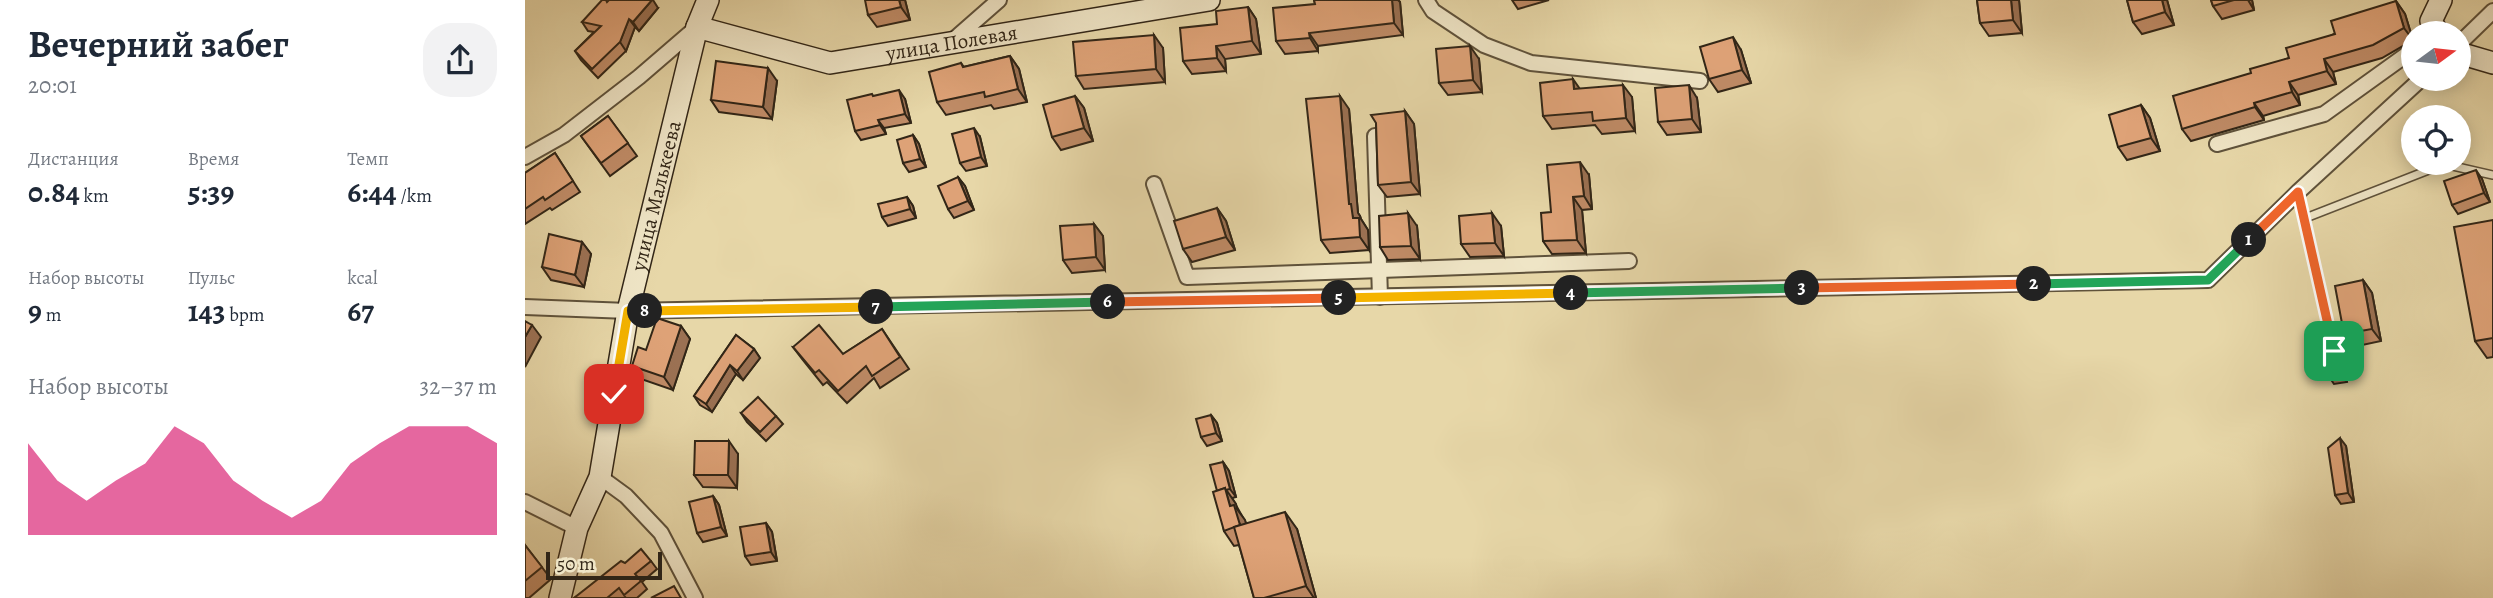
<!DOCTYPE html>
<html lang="ru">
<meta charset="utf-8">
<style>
body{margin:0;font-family:Alegreya,serif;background:#f2f2f3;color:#1f2937;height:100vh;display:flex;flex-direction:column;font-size:26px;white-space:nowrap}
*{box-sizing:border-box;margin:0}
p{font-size:23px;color:#747a83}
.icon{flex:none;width:38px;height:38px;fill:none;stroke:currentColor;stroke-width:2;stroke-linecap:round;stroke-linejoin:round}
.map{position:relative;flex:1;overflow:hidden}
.drawer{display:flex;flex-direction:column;background:#fff;width:525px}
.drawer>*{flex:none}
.needle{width:46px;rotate:75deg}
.controls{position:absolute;left:1876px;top:21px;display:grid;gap:14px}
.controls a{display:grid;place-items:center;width:70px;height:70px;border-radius:50%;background:#fff;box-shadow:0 4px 18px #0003;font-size:35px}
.scale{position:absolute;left:21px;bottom:18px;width:116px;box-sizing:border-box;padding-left:7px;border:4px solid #322617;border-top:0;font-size:19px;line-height:24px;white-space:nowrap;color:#322617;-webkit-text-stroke:5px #efe5c6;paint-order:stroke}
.pin{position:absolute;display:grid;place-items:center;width:60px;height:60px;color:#fff;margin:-30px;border-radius:14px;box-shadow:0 4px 10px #0006}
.km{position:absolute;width:35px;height:35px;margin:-18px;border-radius:50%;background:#222;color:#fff;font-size:19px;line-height:35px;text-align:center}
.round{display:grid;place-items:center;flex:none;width:74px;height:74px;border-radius:28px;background:#f2f2f3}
.overview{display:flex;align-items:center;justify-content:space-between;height:119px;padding:0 28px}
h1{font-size:38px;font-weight:700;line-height:52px}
.metrics{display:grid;grid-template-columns:repeat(3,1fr);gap:10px;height:119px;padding:7px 28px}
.metrics div{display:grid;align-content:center}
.metrics b{font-size:30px;font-weight:700}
.metrics small{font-size:19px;font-weight:400}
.metrics p{font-size:19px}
.chart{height:196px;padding:14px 28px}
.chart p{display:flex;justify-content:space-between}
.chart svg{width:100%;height:126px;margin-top:7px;fill:#db2777;opacity:.7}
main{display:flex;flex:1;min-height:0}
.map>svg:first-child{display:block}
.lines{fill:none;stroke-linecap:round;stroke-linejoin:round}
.lane-casing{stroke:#5f523b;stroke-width:10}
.street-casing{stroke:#5f523b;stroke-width:18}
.secondary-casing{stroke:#322617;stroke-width:24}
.lane{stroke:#efe5c6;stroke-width:7}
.street{stroke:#efe5c6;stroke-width:14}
.secondary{stroke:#efe5c6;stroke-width:21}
.wall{fill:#bf8b66;stroke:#322617;stroke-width:2}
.shaded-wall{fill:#9b7153;stroke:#322617;stroke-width:2}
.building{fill:#dea277;stroke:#322617;stroke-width:2}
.split-1-casing{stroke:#fff;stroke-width:14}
.split-2-casing{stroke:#fff;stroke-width:14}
.split-3-casing{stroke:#fff;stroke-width:14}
.split-4-casing{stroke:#fff;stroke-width:14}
.split-5-casing{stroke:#fff;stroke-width:14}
.split-6-casing{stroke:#fff;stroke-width:14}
.split-7-casing{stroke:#fff;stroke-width:14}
.split-8-casing{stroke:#fff;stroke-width:14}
.split-9-casing{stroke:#fff;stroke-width:14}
.split-1{stroke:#f0652b;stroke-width:9}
.split-2{stroke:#22a559;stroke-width:9}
.split-3{stroke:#f0652b;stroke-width:9}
.split-4{stroke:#22a559;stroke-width:9}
.split-5{stroke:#f5b400;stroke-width:9}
.split-6{stroke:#f0652b;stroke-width:9}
.split-7{stroke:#22a559;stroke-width:9}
.split-8{stroke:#f5b400;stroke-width:9}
.split-9{stroke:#f5b400;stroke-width:9}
.labels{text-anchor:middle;stroke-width:6;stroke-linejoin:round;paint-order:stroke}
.street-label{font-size:21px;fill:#322617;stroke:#efe5c6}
</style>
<main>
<section class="drawer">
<div class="overview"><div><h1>Вечерний забег</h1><p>20:01</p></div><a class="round"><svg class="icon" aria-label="share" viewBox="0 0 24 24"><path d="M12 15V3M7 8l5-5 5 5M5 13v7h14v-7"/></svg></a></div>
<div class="metrics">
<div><p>Дистанция</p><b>0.84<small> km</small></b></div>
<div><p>Время</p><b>5:39</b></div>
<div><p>Темп</p><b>6:44<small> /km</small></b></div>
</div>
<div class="metrics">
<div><p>Набор высоты</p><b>9<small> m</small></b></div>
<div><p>Пульс</p><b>143<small> bpm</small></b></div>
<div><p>kcal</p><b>67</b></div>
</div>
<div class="chart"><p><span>Набор высоты</span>32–37 m</p>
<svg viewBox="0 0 160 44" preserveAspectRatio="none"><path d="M0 44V12L10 25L20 32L30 25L40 19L50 6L60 12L70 25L80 32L90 38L100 32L110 19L120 12L130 6L140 6L150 6L160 12V44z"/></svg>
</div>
</section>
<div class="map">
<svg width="1968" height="598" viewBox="0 0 1968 598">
<rect width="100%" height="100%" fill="#e7d7a8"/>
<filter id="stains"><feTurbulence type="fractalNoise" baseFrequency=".00286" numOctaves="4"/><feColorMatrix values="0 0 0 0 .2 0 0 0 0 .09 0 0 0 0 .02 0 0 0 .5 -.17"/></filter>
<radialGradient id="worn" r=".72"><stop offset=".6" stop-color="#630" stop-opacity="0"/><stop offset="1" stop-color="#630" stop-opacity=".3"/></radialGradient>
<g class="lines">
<g class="lane-casing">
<g id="lane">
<path d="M1773,192L1809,351"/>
<path d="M1778,219L1919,164L1968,175"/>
</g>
</g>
<g class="street-casing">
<g id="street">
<path d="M901,0L908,11L959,45L1006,63L1175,81"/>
<path d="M425,43L474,0"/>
<path d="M1934,44L1968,11"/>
<path d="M850,136L855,297"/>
<path d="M1692,144L1799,114L1888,50"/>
<path d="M0,157L39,135L114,77L172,27"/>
<path d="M629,184L662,277L1104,261"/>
<path d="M0,307L103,311L1683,280L1773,192L1896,79"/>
<path d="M75,477L101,496L136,533L170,598"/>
<path d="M0,502L52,528"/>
</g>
</g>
<g class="secondary-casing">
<g id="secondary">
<path id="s1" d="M172,27L305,63L684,0"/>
<path d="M1913,33L1906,21L1916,0"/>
<path d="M1934,53L1968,63"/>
<path id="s2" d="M35,598L52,528L75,477L103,311L172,27L183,0"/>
</g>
</g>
<use href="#lane" class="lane"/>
<use href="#street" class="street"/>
<use href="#secondary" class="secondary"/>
</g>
<g class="wall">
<path d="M380,0L385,20L352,27L343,15Z"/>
<path d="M789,0H873L875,2L878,35L793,46V51L760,54L751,41L790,4Z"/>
<path d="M987,0H1024L993,9Z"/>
<path d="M1452,0H1494L1497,33L1464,36L1455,23Z"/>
<path d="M1602,0H1642L1649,25L1617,34L1608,22Z"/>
<path d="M1686,0H1727L1729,10L1697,19L1688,6Z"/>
<path d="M1871,1L1880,14L1888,40L1857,58L1808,72L1811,84L1773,95L1775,105L1738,116L1739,120L1666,141L1657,129L1726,73L1764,58Z"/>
<path d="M82,2L133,8L114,31L110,27L101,51L73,78L56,60L50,51L69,32L63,31L57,22Z"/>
<path d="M723,7L731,19L736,54L700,59L701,71L667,74L658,61L692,24Z"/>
<path d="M638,48L640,82L559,89L551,76Z"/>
<path d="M1216,50L1226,83L1193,92L1184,79Z"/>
<path d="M485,56L494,69L502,102L469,109L466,105L421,115L412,102L436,63L439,67Z"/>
<path d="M954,59L957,92L923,95L914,83Z"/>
<path d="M252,81L247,119L194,112L186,100Z"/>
<path d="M1055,89L1107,97L1110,131L1077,134L1070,125L1027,129L1018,116Z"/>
<path d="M349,96L380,99L386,123L359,128L361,134L336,140L330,131Z"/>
<path d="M550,96L559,108L568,141L536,150L527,137Z"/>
<path d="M1172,98L1176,132L1142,135L1133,122Z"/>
<path d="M1616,105L1625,118L1635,151L1602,160L1593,147Z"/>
<path d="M824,109L833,213L835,216L836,219L843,230L844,250L805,253L796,240Z"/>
<path d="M880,111L889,124L895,194L862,197L853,185L851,123Z"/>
<path d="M83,116L112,156L85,176L56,136Z"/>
<path d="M388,135L394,144L401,167L384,172L378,163Z"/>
<path d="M455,137L462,166L441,171L435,163Z"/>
<path d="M30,153L55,192L27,210L25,208L0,224V173Z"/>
<path d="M1064,175L1067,209L1057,210L1061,253L1027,254L1018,241L1026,212Z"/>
<path d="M433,177L440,186L449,210L429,218L423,209Z"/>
<path d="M1957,179L1965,202L1933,214L1927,205Z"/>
<path d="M382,197L388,206L391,218L363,226L357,217Z"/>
<path d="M692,208L701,221L710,250L667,262L658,249Z"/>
<path d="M1968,220V357L1962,358L1950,341Z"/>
<path d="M569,224L578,236L580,270L547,273L538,260Z"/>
<path d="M892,226L895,259L863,260L855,247Z"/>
<path d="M976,226L979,256L945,257L936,244Z"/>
<path d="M57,242L66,254L59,287L26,280L17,267Z"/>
<path d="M1838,280L1847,293L1856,341L1828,347L1819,334Z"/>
<path d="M156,326L165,339L148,390L116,379L107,366L121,350Z"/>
<path d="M357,329L384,369L355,388L349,378L322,403L302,382L298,385L277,359L268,347L318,354Z"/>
<path d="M211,335L229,349L235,358L218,380L211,374L187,412L175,405L169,396Z"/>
<path d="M1812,351L1818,360L1822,382L1809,384L1803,375Z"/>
<path d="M216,413L251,416L258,424L241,441L222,422Z"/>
<path d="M686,415L692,423L697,441L682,446L676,437Z"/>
<path d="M1821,446L1829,502L1816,504L1810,495Z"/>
<path d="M213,454L212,488L178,487L169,475Z"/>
<path d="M698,462L704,471L711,497L707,498L721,523L772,529L791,598H729L714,545L709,546L699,531L692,491Z"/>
<path d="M188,496L194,505L202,536L178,542L172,533Z"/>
<path d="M241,523L247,532L252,561L226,565L220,556Z"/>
<path d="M0,545L26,579L4,598H0Z"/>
<path d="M126,561L132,569L117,582L122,589L112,598H101L100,597L99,598H49L100,563Z"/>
</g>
<g class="shaded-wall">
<path d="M127,0H128L133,8L114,31L108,22Z"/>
<path d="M374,0H380L385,20L376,7Z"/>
<path d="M867,0H873L875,2L878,35L869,23Z"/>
<path d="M1486,0H1494L1497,33L1488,20Z"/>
<path d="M1637,0H1642L1649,25L1640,12Z"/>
<path d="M1723,0H1727L1729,10Z"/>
<path d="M1871,1L1880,14L1888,40L1879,28Z"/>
<path d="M723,7L731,19L736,54L727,41Z"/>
<path d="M104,19L110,27L101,51L95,42Z"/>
<path d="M784,33L793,46V51L785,38Z"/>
<path d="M629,35L638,48L640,82L631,69Z"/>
<path d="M1208,37L1216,50L1226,83L1217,70Z"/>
<path d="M691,46L700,59L701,71L692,58Z"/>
<path d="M945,46L954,59L957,92L948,80Z"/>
<path d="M485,56L494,69L502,102L493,89Z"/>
<path d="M1799,59L1808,72L1811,84L1802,71Z"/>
<path d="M243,68L252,81L247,119L238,107Z"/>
<path d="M1048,79L1057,92L1049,89Z"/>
<path d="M1764,82L1773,95L1775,105L1767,92Z"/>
<path d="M1098,85L1107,97L1110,131L1101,118Z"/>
<path d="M1164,85L1172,98L1176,132L1167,119Z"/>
<path d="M374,90L380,99L386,123L380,114Z"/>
<path d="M550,96L559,108L568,141L559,128Z"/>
<path d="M815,96L824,109L833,213L835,216L836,219L843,230L844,250L835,237L828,218L824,204Z"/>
<path d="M1729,103L1738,116L1739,120L1730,107Z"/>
<path d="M1616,105L1625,118L1635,151L1626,138Z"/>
<path d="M880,111L889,124L895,194L886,182Z"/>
<path d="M353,120L359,128L361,134L355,125Z"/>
<path d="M449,128L455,137L462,166L456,157Z"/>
<path d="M388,135L394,144L401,167L395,159Z"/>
<path d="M1055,162L1064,175L1067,209L1059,196Z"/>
<path d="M1951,170L1957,179L1965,202L1959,193Z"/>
<path d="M433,177L440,186L449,210L443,201Z"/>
<path d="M382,197L388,206L391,218L385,209Z"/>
<path d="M1048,197L1057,210L1061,253L1052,240Z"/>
<path d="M692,208L701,221L710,250L701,237Z"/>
<path d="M883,213L892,226L895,259L886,246Z"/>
<path d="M967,213L976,226L979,256L970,243Z"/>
<path d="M569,224L578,236L580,270L571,257Z"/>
<path d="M57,242L66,254L59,287L50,275Z"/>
<path d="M1838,280L1847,293L1856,341L1847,329Z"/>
<path d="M7,325L16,337L0,367V337Z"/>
<path d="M156,326L165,339L148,390L139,377Z"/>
<path d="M229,349L235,358L218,380L212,371Z"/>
<path d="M1812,351L1818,360L1822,382L1816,373Z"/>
<path d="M205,365L211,374L187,412L181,404Z"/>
<path d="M686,415L692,423L697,441L691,433Z"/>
<path d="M1815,438L1821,446L1829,502L1823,493Z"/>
<path d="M204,441L213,454L212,488L203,475Z"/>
<path d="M698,462L704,471L711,497L705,489Z"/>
<path d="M700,488L711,504L712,509L720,520L726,541L716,526L705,506Z"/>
<path d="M188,496L194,505L202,536L196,527Z"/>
<path d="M760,512L772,529L791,598H789L781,586Z"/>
<path d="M241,523L247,532L252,561L246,552Z"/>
</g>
<g class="building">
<path d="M77,0H81L82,2L84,0H127L108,22L104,19L95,42L67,69L50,51L76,26L57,22Z"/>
<path d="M340,0H374L376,7L343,15Z"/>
<path d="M789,0H867L869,23L784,33L785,38L751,41L748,8L790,4Z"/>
<path d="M1452,0H1486L1488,20L1455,23Z"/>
<path d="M1602,0H1637L1640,12L1608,22Z"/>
<path d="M1686,0H1709L1688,6Z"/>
<path d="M1871,1L1879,28L1848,45L1799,59L1802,71L1764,82L1767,92L1729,103L1730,107L1657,129L1648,96L1726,73L1725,69L1764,58L1761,48L1810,34L1806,21Z"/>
<path d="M723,7L727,41L691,46L692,58L658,61L655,28L692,24L691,11Z"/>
<path d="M629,35L631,69L551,76L548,42Z"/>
<path d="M1208,37L1217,70L1184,79L1175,47Z"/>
<path d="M945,46L948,80L914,83L911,49Z"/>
<path d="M485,56L493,89L460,97L459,92L412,102L404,72L436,63L438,67Z"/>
<path d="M191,61L243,68L238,107L186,100Z"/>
<path d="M1048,79L1049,89L1098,85L1101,118L1068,121L1067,112L1018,116L1015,83Z"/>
<path d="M1164,85L1167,119L1133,122L1130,88Z"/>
<path d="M374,90L380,114L353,120L355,125L330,131L322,100L347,94L348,96Z"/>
<path d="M550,96L559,128L527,137L518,105Z"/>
<path d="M815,96L824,204H826L828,218H834L835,237L796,240L781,99Z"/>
<path d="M1616,105L1626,138L1593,147L1584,115Z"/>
<path d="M880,111L886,182L853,185L851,123L846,115Z"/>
<path d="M83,116L103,143L76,163L56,136Z"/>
<path d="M449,128L456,157L435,163L427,134Z"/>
<path d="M388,135L395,159L378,163L372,140Z"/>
<path d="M30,153L48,181L20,200L18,197L0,209V173Z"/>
<path d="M1055,162L1059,196L1048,197L1052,240L1018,241L1016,213L1026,212L1022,165Z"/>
<path d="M1951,170L1959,193L1927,205L1919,181Z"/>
<path d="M433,177L443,201L423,209L413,186Z"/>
<path d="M382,197L385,209L357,217L353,204Z"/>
<path d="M692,208L701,237L658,249L649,221Z"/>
<path d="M883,213L886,246L855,247L854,216Z"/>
<path d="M967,213L970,243L936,244L934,216Z"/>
<path d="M1968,220V338L1950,341L1929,227Z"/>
<path d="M569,224L571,257L538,260L535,226Z"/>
<path d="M24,234L57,242L50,275L17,267Z"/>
<path d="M1838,280L1847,329L1819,334L1810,286Z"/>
<path d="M132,318L156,326L139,377L107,366L113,347L121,350Z"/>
<path d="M0,321L7,325L0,337Z"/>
<path d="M294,325L318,354L357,329L375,357L347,376L341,366L313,391L294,370L290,373L268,347Z"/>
<path d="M211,335L229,349L212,371L205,365L181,404L169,396Z"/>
<path d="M1798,351H1812L1816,373L1803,375Z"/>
<path d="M233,397L251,416L235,432L216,413Z"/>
<path d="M686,415L691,433L676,437L671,419Z"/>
<path d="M1815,438L1823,493L1810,495L1803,448Z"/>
<path d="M170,441H204L203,475H169Z"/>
<path d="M698,462L705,489L700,490V488L692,491L685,465Z"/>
<path d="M700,488L705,506L709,505L715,525L699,531L688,492Z"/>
<path d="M188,496L196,527L172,533L164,502Z"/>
<path d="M760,512L781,586L739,598H729L709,527Z"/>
<path d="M241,523L246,552L220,556L215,527Z"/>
<path d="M0,545L17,567L0,581Z"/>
<path d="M116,549L126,561L110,574L116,581L99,595L94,588L82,598H49L96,561L100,563Z"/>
<path d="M149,586L156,598H126Z"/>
</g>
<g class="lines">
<g class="split-1-casing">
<path id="split-1" d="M1724,240L1773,192L1809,351"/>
</g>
<g class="split-2-casing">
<path id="split-2" d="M1509,284L1683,280L1724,240"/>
</g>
<g class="split-3-casing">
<path id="split-3" d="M1277,288L1509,284"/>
</g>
<g class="split-4-casing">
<path id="split-4" d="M1046,293L1277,288"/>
</g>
<g class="split-5-casing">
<path id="split-5" d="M814,298L1046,293"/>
</g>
<g class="split-6-casing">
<path id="split-6" d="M583,302L814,298"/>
</g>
<g class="split-7-casing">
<path id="split-7" d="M351,307L583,302"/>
</g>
<g class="split-8-casing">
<path id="split-8" d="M120,311L351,307"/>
</g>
<g class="split-9-casing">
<path id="split-9" d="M89,394L103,311H120"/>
</g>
<use href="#split-1" class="split-1"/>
<use href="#split-2" class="split-2"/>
<use href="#split-3" class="split-3"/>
<use href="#split-4" class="split-4"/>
<use href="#split-5" class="split-5"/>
<use href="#split-6" class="split-6"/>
<use href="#split-7" class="split-7"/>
<use href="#split-8" class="split-8"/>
<use href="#split-9" class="split-9"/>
</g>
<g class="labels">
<g class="street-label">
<text dy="7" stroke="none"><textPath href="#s1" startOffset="261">улица Полевая</textPath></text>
<text dy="7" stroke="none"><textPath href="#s2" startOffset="415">улица Малькеева</textPath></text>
</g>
</g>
<rect width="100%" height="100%" filter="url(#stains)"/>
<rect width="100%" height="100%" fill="url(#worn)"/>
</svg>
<div class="controls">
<a><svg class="needle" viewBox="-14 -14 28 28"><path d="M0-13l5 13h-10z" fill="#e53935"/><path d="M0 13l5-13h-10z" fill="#747a83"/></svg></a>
<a><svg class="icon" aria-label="locate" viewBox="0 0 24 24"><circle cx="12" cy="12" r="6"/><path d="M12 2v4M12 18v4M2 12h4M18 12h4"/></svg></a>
</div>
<div class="scale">50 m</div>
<div class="pin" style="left:1809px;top:351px;background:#1e9e55"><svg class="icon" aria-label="arrive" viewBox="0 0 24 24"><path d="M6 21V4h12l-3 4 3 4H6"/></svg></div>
<div class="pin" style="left:89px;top:394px;background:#d93025"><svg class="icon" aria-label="check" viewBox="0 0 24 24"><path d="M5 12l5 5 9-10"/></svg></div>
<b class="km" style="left:1724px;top:240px">1</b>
<b class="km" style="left:1509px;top:284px">2</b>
<b class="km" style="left:1277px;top:288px">3</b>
<b class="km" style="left:1046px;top:293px">4</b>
<b class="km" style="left:814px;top:298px">5</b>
<b class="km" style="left:583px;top:302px">6</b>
<b class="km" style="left:351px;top:307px">7</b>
<b class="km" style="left:120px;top:311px">8</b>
</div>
</main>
